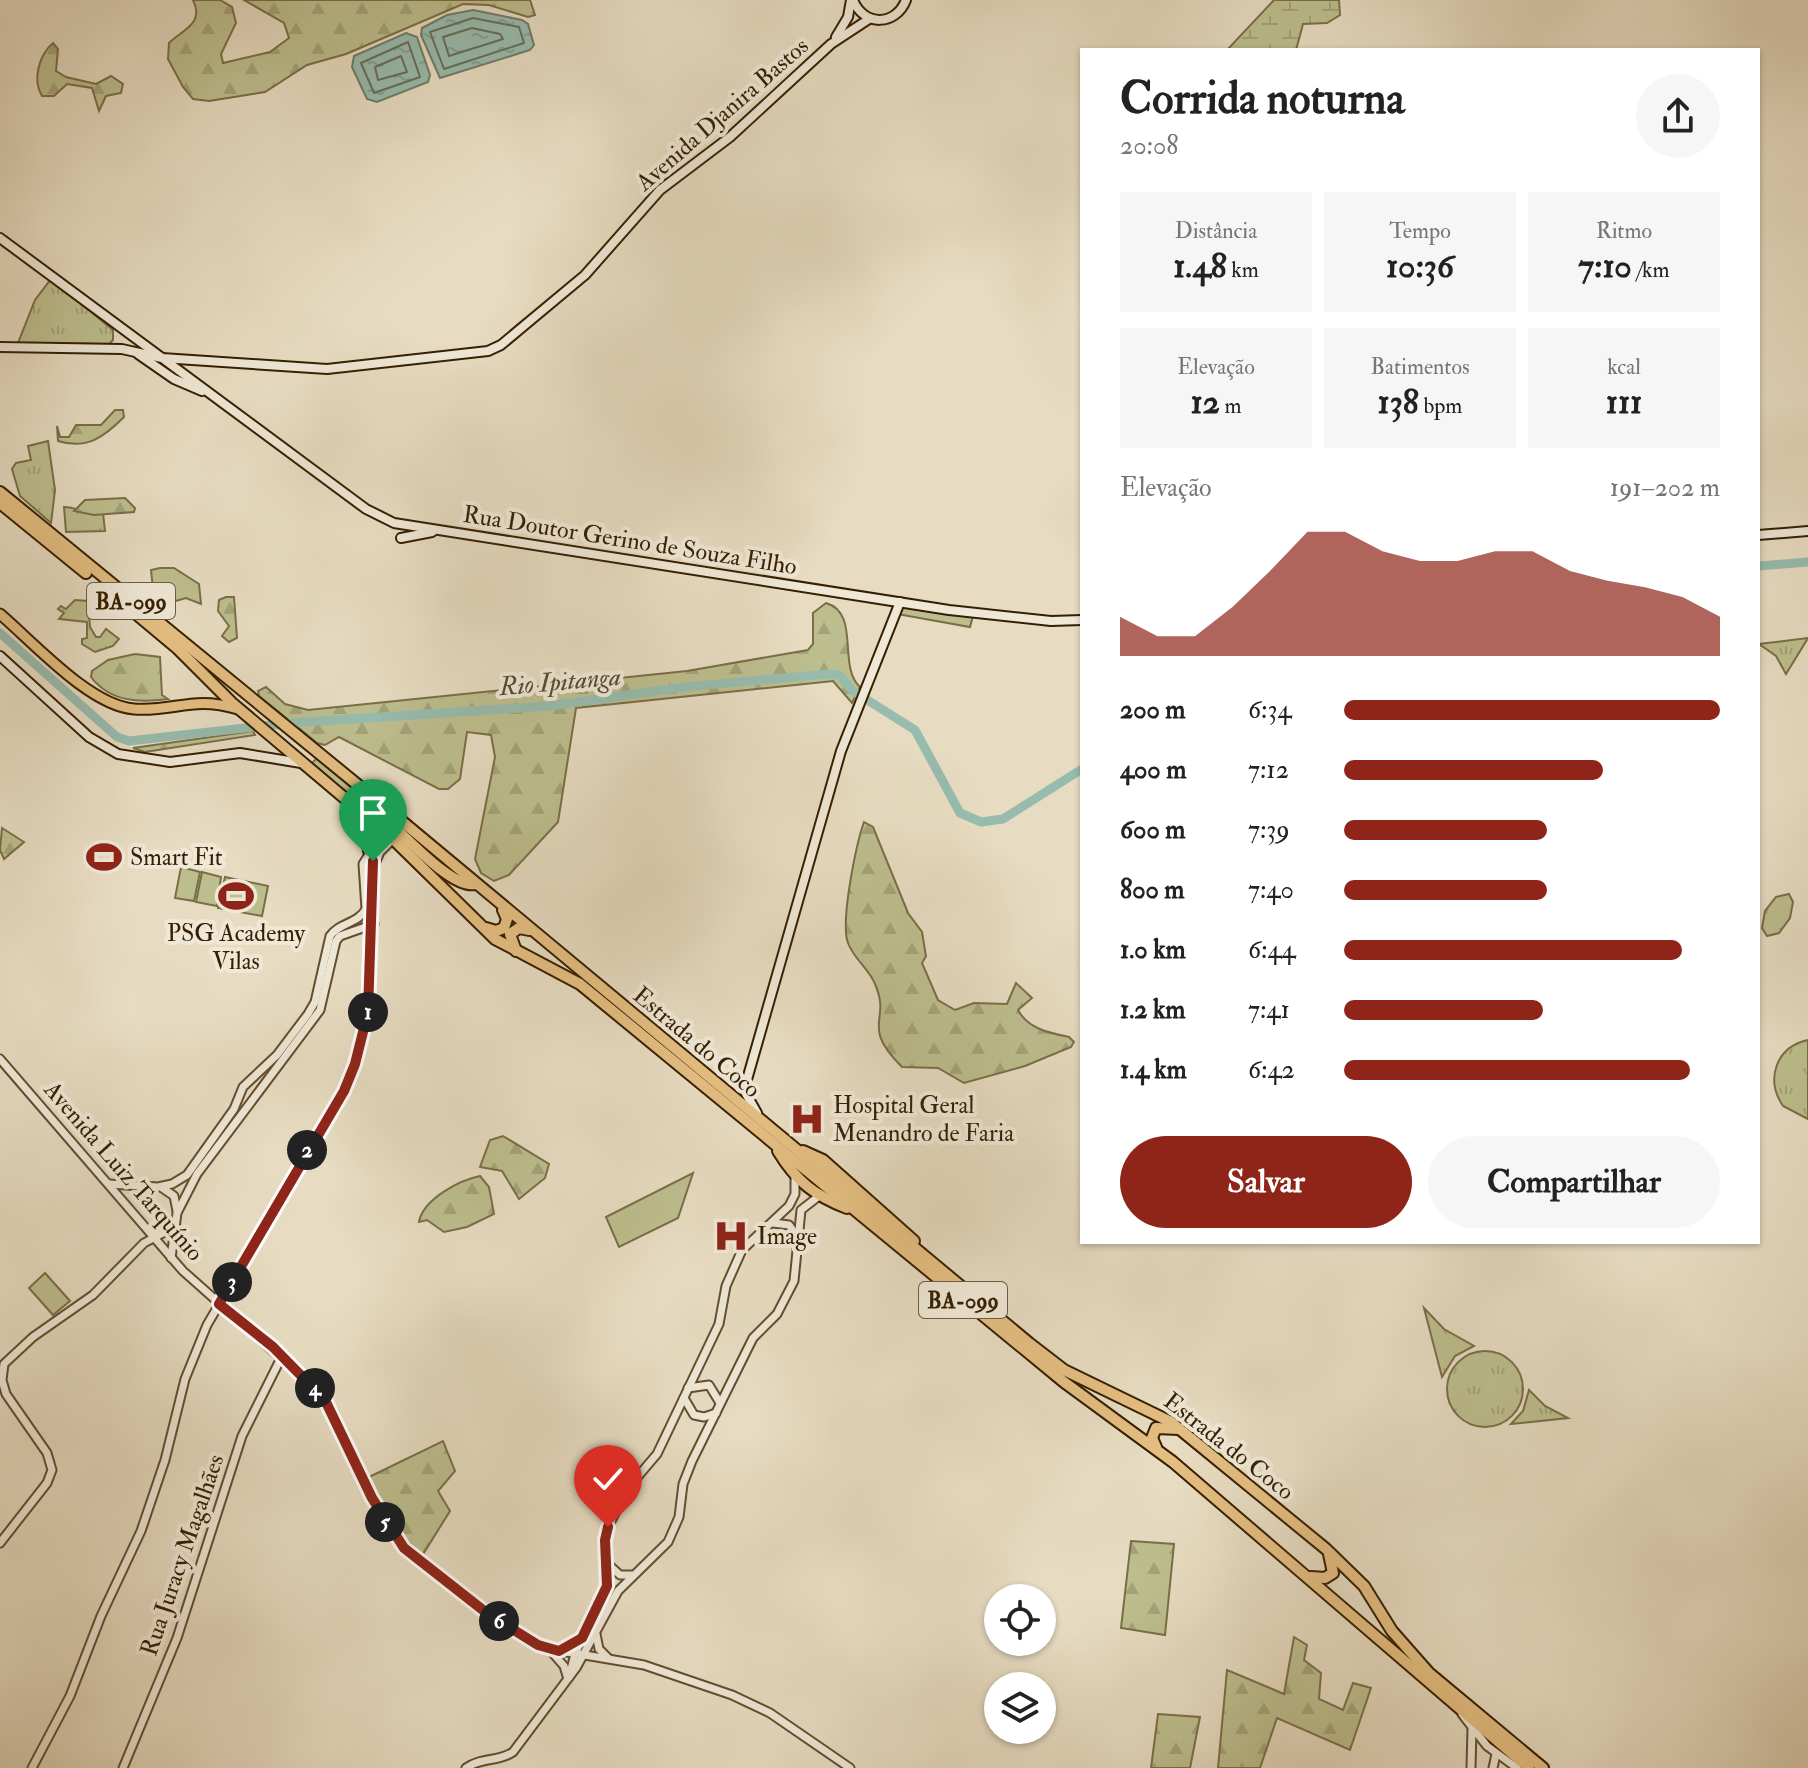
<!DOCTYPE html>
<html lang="pt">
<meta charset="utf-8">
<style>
body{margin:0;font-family:"IM FELL Double Pica",serif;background:#f6f6f6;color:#222;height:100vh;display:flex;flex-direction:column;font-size:30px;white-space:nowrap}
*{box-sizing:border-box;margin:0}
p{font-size:26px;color:#767676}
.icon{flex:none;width:44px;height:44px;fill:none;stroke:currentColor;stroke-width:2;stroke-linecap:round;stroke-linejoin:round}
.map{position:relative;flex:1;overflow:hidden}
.sheet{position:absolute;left:1080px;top:48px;width:680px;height:1196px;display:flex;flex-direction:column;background:#fff;border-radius:0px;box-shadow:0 2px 6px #0004}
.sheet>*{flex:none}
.fabs{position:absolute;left:984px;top:1584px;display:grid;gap:16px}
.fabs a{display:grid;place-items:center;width:72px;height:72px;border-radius:50%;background:#fff;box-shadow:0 2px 6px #0004;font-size:40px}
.pin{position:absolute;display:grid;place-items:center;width:68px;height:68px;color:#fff;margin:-82px -34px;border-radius:50% 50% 50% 0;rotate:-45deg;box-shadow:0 0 8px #0007}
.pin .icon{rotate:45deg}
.km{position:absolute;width:40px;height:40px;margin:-20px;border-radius:50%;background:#222;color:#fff;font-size:22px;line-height:40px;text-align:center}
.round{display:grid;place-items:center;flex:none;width:84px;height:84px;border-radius:42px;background:#f6f6f6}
.head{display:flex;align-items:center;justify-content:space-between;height:136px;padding:0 40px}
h1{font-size:44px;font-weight:800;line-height:60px}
.stats{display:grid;grid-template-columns:repeat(3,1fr);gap:12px;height:136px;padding:8px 40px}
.stats div{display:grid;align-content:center;border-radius:0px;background:#f6f6f6;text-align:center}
.stats b{font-size:34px;font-weight:800}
.stats small{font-size:22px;font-weight:400}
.stats p{font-size:22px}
.chart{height:224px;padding:16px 40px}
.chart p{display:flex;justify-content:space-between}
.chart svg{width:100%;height:144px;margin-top:8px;fill:#8f2418;opacity:.7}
.primary-button{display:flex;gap:16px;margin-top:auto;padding:16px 40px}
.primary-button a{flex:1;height:92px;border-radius:48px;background:#8f2418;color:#fff;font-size:32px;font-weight:800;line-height:92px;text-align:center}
.primary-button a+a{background:#f6f6f6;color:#222}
ul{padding:0 40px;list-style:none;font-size:26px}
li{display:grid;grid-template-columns:128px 96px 1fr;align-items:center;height:60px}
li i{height:20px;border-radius:10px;background:#8f2418}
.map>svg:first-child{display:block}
.grass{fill:url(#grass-tufts);stroke:#7a6e47;stroke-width:2}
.forest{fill:url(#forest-firs);stroke:#7a6e47;stroke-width:2}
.wetland{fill:url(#wetland-marsh);stroke:#7a6e47;stroke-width:2}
.green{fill:#bdbe8e;stroke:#7a6e47;stroke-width:2}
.water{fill:url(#water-ripples);stroke:#707d68;stroke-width:2}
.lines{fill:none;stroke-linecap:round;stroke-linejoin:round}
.shore{stroke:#666e57;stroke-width:2}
.river{stroke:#97bcae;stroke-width:9}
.tertiary-casing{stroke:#624e30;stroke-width:11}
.secondary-casing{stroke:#361f00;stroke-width:12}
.primary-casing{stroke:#361f00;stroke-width:13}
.trunk-casing{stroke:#361f00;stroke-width:14}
.tertiary{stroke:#efe8d7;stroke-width:7}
.secondary{stroke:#efe8d7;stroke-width:8}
.primary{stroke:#e4be81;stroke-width:9}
.trunk{stroke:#e4be81;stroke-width:10}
.route-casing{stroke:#fff;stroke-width:16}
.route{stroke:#8f2418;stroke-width:10}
.labels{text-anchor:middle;stroke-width:8;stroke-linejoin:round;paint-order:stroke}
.shield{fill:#efe8d7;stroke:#6e5b40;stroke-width:2}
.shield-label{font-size:22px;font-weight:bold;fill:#361f00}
.street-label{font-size:24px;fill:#361f00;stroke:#efe8d7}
.poi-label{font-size:24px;fill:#361f00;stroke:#efe8d7;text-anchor:start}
.water-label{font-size:26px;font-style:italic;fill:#534e34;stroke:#efe8d7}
</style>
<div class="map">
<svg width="1808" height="1768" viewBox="0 0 1808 1768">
<defs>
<pattern id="grass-tufts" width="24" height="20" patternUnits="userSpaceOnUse" patternTransform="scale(2)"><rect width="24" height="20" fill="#bdbe8e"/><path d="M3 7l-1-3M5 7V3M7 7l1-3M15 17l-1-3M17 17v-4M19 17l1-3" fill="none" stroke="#a3a379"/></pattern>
<pattern id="forest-firs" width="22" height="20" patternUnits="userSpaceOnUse" patternTransform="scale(2)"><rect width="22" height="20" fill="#bdbe8e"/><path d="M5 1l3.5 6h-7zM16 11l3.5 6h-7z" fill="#a3a379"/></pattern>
<pattern id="wetland-marsh" width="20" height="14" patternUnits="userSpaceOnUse" patternTransform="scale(2)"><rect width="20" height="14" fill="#bdbe8e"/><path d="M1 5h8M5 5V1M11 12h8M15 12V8" fill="none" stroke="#a3a379"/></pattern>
<pattern id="water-ripples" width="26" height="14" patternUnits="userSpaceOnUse" patternTransform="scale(2)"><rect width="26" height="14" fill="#97bcae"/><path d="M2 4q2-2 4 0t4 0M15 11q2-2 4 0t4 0" fill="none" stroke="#83a194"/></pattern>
</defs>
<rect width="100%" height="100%" fill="#e7dcc2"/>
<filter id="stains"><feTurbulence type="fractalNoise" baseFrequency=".0025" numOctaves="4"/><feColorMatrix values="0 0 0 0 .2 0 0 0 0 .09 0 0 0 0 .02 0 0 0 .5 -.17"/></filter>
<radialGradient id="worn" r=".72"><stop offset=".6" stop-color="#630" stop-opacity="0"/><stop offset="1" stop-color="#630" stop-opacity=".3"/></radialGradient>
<g class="grass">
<path d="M51,279L113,330V340L109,344L18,343L35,300Z"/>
<path d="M48,441L55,490L51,523L20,496L12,469L16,463L31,460L28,446Z"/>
<path d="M64,507C78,507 88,516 103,513L105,531L66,532Z"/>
<path d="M75,600L88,601L90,627L96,637H100L106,629L119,639L113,646L95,652L82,644V639L87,638V622L59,619L64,613L58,609L61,606L66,609Z"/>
<path d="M1808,638L1786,674L1776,656L1759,644Z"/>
<path d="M317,758L363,795L366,798L359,806L310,765Z"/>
<path d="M1789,894L1793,902L1790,918L1779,933L1767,936L1762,928L1765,911L1776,897Z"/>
<path d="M1808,1040V1119L1783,1106C1765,1079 1776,1047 1808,1040Z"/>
<path d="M1424,1308L1444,1329L1474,1346L1455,1356L1442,1377Z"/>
<circle cx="1485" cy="1389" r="38"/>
<path d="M1529,1390L1545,1406L1568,1418L1511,1424L1523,1411Z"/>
</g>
<g class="forest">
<path d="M193,0H220L232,7L236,23L221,54L223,63L270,52L289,38L284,23L244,0H530L535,15L528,17L489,5L463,4L346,54L307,65L265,92L209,101L193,99L183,87L168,59L169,43C182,30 205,24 193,0Z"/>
<path d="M53,43L58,49L56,71L66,77L96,84L111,76L123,84L121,93L106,96L99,111L92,88L67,84L54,96H42C32,80 39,55 53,43Z"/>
<path d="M115,410H123L124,417C104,437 87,450 58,441L57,426L60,437H69L76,425H101Z"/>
<path d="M125,498L135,508L134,512L94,515L74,511L85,500Z"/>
<path d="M160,568H174L199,584L201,604L186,598L172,602L170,597L161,596L153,589L151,570Z"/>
<path d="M226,597H234L237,638L229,642L222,636L229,626L218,611L219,600Z"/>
<path d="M826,603C861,613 837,666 860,687L852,703L833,681L576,708L558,822L509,875L494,881L481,873L475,859L495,757L491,735L467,732L460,779L448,789H439L339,737L325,745L317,743L259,696L258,691L266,687L285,704L308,710L687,671L808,650L813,644V613Z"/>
<path d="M135,654L160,657L162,695L168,699C139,703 110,702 91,677L92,671L108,660Z"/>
<path d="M253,731L255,735L145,752L133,748Z"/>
<path d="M864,822L873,827L908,913L922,932L926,956L922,963L938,1000L955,1010L974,1003L1007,1004L1016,983L1032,998L1018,1010C1028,1029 1050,1033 1069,1037L1074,1042L1071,1047L1025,1066L964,1083L938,1068L902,1067C859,1024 892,1022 875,984C869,969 854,959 848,943C840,922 856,845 864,822Z"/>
<path d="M2,828L24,842L4,859L0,850Z"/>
<path d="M503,1136L549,1164L545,1178L519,1199L502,1171L480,1167L490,1140Z"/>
<path d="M480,1176L489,1187L494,1214L467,1227L444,1232L427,1220L419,1222C423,1199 460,1180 480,1176Z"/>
<path d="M443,1441L455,1471L438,1491L450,1511L422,1556L399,1536L367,1478Z"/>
<path d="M1131,1541L1174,1544L1165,1635L1121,1628Z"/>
<path d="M1294,1637L1307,1645L1304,1660L1321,1673L1319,1699L1343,1710L1353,1683L1371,1688L1350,1750L1277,1718L1260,1768H1218L1227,1670L1284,1694Z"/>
<path d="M1158,1714L1200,1717L1190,1768H1151Z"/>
</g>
<path class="wetland" d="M1274,0H1339L1340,15L1327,23L1303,24L1296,50H1227Z"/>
<g class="green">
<path d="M899,604L973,616L970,627L897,614Z"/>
<path d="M181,867L200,872L194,901L175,898Z"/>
<path d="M202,872L221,877L217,906L196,902Z"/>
<path d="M225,877L268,886L262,916L218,908Z"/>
<path d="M693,1173L678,1218L619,1247L606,1217Z"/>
<path d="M45,1273L70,1301L53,1315L29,1288Z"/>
</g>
<g class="water">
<path d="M473,10L522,20L528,24L534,45L530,50L440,78L421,35L422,28L447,15Z"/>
<path d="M406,33L417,37L430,75L428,82L377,102L367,99L352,67L354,56Z"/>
</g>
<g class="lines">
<g class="shore">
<path d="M473,18L519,27L524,43L444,69L430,32Z"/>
<path d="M472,28L500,34L503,39L449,56L443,37Z"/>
<path d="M408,42L420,77L374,93L361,63Z"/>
<path d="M401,56L407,72L378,80L375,67Z"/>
</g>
<g class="river">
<path d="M1758,566L1808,562"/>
<path d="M0,633L117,737L129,741L290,723L550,706L684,687L829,674L839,675L853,691L915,730L960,813L981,822L1003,819L1082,769"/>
</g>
<g class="tertiary-casing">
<g id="tertiary">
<path d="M0,1059L183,1271L318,1391L333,1411L372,1498L392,1533L447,1584L488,1614L549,1649L644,1665L732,1695L770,1713L850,1768"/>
<path d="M109,1184L158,1187L172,1184L187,1175L234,1109L243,1087L277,1055L308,1014L315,1002L330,936C340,922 358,924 366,909L363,864L384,831"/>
<path d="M161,1187L174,1196L177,1211"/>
<path d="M773,1223L789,1225L796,1235"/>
<path d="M171,1258L177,1213L197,1174L320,1010L336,941L340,936L374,924"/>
<path d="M688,1388L709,1385L720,1403"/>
<path d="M684,1398L694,1415L704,1417L716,1413"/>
<path d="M0,1543L47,1483L52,1470L47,1453L6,1394L2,1380L4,1364L33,1337L93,1295L144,1243L163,1233L174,1222"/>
<path d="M609,1565L620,1575H632"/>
<path d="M596,1634L599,1649L608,1658"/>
<path d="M550,1650L564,1666L567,1676"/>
<path d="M569,1677L575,1654L607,1586L605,1540L608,1527L628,1488L657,1454L719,1324L726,1286L742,1250L789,1206L795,1194V1177"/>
<path d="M1462,1714L1487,1746L1517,1768"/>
<path d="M32,1768L70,1696L101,1616L141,1531L165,1460L185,1379L207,1325L344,1091C378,1019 369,941 375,864L380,852L393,839"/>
<path d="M123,1768L177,1638L242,1436L282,1356"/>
<path d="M466,1768C481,1757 499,1762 513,1752L576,1668L618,1591L668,1542L679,1517L683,1484L692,1461L753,1338L777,1314L794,1281L801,1210L819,1196"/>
<path d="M1471,1768L1472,1729"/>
<path d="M1493,1768L1496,1754"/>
</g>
</g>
<g class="secondary-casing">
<g id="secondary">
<path d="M853,0C864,27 896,26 906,0"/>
<path d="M836,37L848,17L851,0"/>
<path d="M0,238L366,509L394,523L949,610L1051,621L1082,620"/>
<path d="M0,347L122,349L162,358L327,369L488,351L501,345L585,275L660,190L730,137L831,44L869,19"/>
<path d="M138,354L174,379L202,391"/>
<path d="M1758,535L1808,531"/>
<path d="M401,538L432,532"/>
<path d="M0,656L89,737L118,754L170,762L240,753L301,763"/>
<path d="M757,1113L744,1090L841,751L900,602"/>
</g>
</g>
<g class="primary-casing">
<path id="primary" d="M0,614C33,642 90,706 134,709C176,712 191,695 238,709"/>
</g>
<g class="trunk-casing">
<g id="trunk">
<path d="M0,492L386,808L1029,1343L1064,1370L1171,1422L1326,1549L1364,1586L1392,1631L1429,1673L1543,1768"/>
<path d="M0,503L86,573"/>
<path d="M117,598L178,649L232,703L393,839L495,939L580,984L1064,1382L1173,1462L1529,1768"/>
<path d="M363,814L369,851"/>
<path d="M384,831L396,829C413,844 454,889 475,884"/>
<path d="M486,928L496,931L504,928L507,919L503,910"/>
<path d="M516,951L510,934L519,928L529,930"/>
<path d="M778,1151C796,1181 815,1196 847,1208"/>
<path d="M803,1151L823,1160L914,1241"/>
<path d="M1156,1447L1152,1438L1156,1428L1179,1429"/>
<path d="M1311,1577L1325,1578L1333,1573L1329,1554"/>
</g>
</g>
<use href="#tertiary" class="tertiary"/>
<use href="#secondary" class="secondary"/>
<use href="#primary" class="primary"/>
<use href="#trunk" class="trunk"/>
</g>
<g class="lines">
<g class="route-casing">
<path id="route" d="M373,861L368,1012L355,1064L344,1091L219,1304L273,1347L325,1400L372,1498L404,1548L488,1614L538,1645L559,1651L582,1638L607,1586L605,1540L608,1527"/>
</g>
<use href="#route" class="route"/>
</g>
<defs>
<g id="stadium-bare" transform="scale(2.76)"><path d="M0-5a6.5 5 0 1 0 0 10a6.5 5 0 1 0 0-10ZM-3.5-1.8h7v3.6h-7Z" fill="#8f2418" stroke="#efe8d7" stroke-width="2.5" paint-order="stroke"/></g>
<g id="hospital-bare" transform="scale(2.76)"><path d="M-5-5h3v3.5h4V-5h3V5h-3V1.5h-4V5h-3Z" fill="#8f2418" stroke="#efe8d7" stroke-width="2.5" paint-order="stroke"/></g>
</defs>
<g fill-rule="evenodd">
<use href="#stadium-bare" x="104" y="857"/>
<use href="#stadium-bare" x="236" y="896"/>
<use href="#hospital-bare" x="807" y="1119"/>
<use href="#hospital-bare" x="731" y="1236"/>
</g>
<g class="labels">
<g class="shield">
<rect x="87" y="583" width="88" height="36" rx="6"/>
<rect x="919" y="1282" width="88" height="36" rx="6"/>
</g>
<g class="shield-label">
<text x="131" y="609">BA-099</text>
<text x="963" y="1308">BA-099</text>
</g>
<g class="street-label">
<text transform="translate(722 114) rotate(-41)" y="8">Avenida Djanira Bastos</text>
<text transform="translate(630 540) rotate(9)" y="8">Rua Doutor Gerino de Souza Filho</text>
<text transform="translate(697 1042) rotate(40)" y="8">Estrada do Coco</text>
<text transform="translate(124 1171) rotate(49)" y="8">Avenida Luiz Tarquínio</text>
<text transform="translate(1229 1446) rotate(38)" y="8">Estrada do Coco</text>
<text transform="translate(182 1555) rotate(-71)" y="8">Rua Juracy Magalhães</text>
</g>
<g class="poi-label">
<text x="130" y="865">Smart Fit</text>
<text x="236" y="941" text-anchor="middle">PSG Academy<tspan x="236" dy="28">Vilas</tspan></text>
<text x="833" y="1113">Hospital Geral<tspan x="833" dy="28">Menandro de Faria</tspan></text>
<text x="757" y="1244">Image</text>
</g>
<g class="water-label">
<text transform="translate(560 681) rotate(-5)" y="9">Rio Ipitanga</text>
</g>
</g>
<rect width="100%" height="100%" filter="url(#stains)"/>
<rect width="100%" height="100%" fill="url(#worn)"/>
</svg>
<div class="fabs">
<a><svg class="icon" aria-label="locate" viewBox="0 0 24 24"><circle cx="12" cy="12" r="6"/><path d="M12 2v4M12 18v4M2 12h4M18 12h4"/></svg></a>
<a><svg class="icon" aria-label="layers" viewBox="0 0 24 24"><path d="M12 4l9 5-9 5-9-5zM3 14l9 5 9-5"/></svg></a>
</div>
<div class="pin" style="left:373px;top:861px;background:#1e9e55"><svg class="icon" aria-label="arrive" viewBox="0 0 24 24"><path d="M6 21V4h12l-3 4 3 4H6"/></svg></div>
<div class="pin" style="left:608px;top:1527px;background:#d93025"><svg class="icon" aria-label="check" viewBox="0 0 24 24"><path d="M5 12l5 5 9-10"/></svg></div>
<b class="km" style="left:368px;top:1012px">1</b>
<b class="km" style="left:307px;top:1150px">2</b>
<b class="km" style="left:232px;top:1282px">3</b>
<b class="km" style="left:315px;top:1388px">4</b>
<b class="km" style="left:385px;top:1522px">5</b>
<b class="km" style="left:499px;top:1621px">6</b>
<section class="sheet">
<div class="head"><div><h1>Corrida noturna</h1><p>20:08</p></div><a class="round"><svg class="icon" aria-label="share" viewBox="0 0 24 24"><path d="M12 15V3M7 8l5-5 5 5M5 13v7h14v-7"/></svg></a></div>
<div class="stats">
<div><p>Distância</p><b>1.48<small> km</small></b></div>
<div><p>Tempo</p><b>10:36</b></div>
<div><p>Ritmo</p><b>7:10<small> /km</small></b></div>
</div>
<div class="stats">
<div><p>Elevação</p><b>12<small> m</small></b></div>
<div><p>Batimentos</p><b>138<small> bpm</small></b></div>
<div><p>kcal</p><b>111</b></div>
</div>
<div class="chart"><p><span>Elevação</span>191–202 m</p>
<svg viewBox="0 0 160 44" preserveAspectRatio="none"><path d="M0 44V32L10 38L20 38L30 29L40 18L50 6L60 6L70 12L80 15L90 15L100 12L110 12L120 18L130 21L140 23L150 26L160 32V44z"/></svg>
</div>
<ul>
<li><b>200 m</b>6:34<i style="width:100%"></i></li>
<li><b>400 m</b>7:12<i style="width:69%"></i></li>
<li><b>600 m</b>7:39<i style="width:54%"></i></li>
<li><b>800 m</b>7:40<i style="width:54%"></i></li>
<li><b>1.0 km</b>6:44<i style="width:90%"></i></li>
<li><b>1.2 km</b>7:41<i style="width:53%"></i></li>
<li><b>1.4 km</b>6:42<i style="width:92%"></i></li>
</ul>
<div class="primary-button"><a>Salvar</a><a>Compartilhar</a></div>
</section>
</div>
